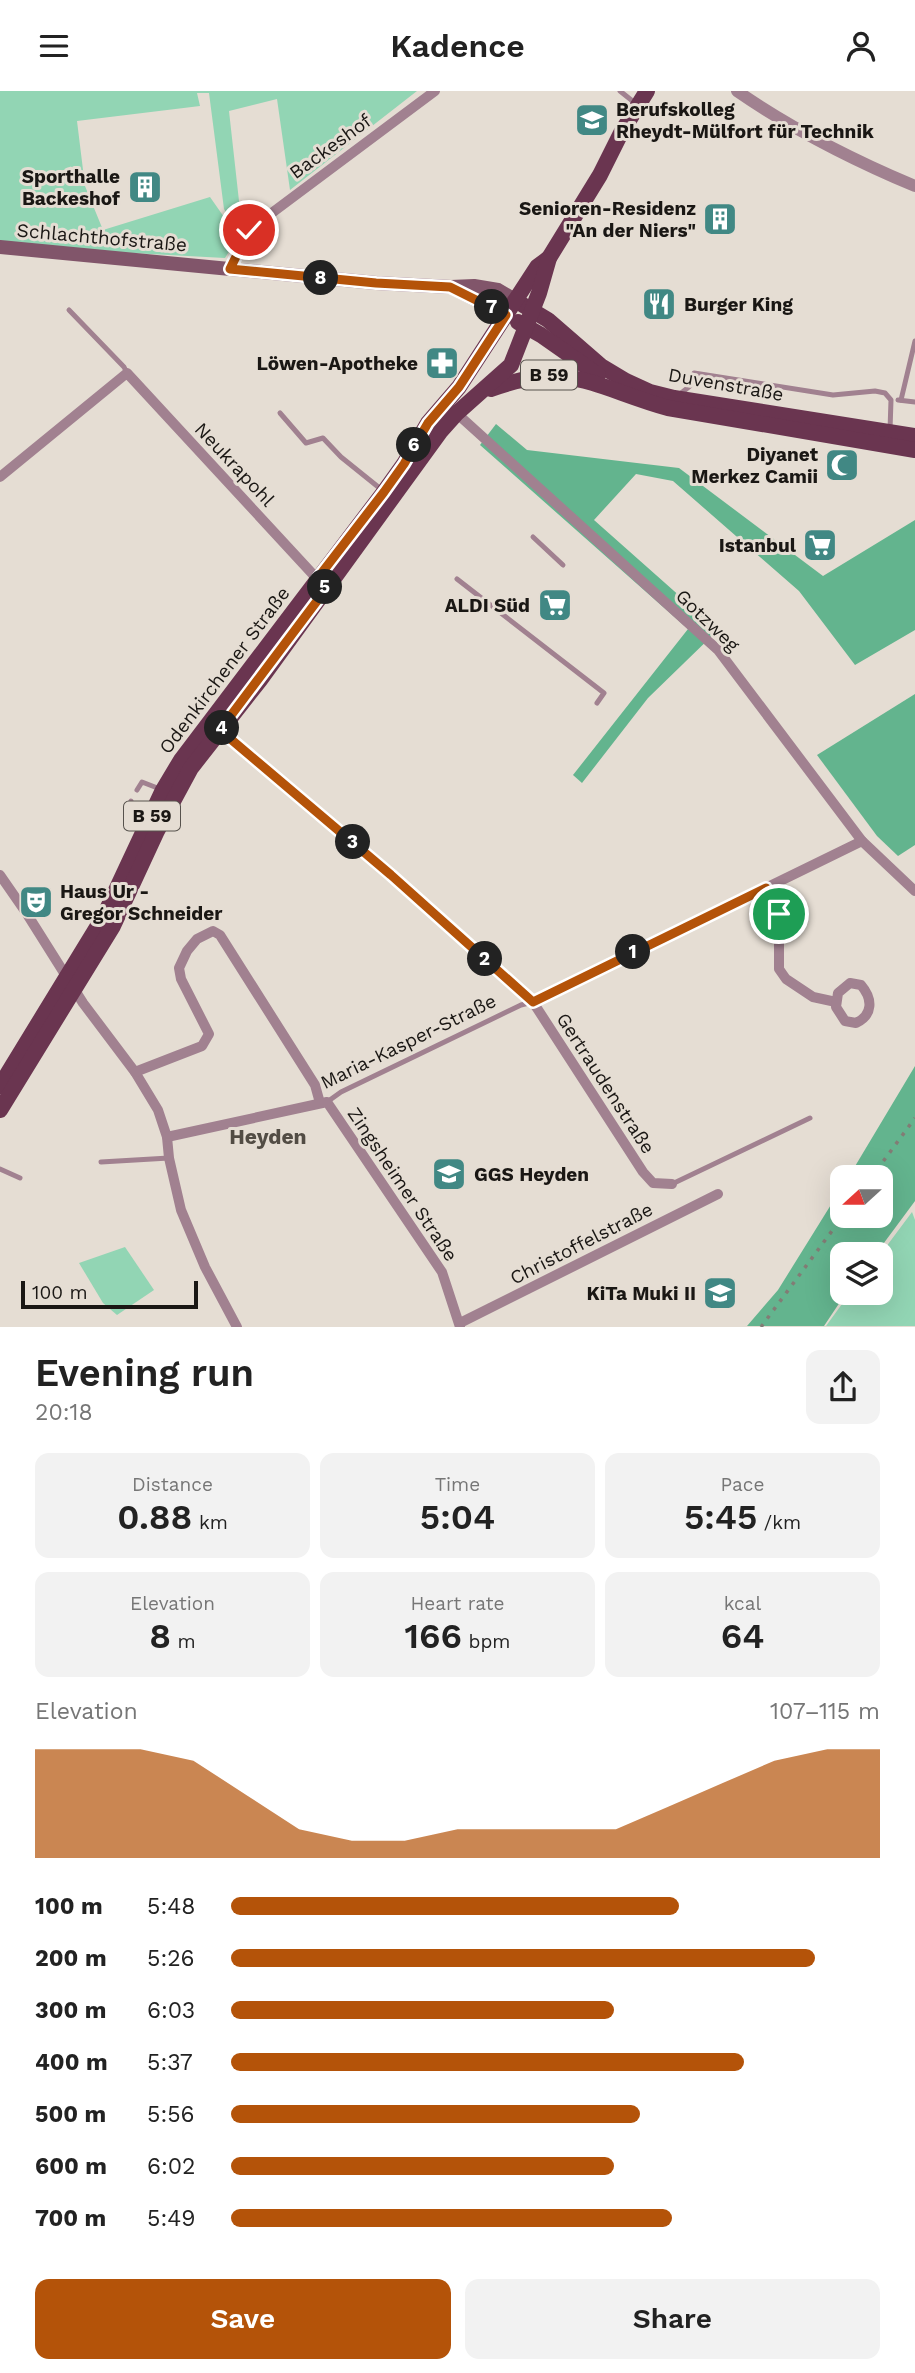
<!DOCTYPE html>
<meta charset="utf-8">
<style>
body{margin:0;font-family:"Work Sans",sans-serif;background:#f2f2f2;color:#222;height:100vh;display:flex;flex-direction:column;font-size:26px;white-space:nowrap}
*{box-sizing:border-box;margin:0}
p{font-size:23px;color:#767676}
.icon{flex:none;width:38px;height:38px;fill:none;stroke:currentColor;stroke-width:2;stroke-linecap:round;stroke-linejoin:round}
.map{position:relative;height:1236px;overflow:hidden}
.drawer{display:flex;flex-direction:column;background:#fff;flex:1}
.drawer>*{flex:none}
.needle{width:46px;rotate:249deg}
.controls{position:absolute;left:830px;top:1074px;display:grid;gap:14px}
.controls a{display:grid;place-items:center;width:63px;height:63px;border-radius:14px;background:#fff;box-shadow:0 7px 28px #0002;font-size:35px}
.scale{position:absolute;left:21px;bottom:18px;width:177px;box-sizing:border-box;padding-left:7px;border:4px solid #1a1714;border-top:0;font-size:19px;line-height:24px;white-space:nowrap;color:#1a1714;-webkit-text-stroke:5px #e5ddd3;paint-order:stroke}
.pin{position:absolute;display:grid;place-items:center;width:60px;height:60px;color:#fff;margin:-30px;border:4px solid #fff;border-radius:50%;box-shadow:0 2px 7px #0007}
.km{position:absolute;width:35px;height:35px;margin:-18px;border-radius:50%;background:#222;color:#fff;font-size:19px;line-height:35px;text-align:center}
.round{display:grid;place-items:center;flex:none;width:74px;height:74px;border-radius:14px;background:#f2f2f2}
.head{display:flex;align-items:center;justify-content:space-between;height:119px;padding:0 35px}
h1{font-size:38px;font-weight:600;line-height:52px}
.metrics{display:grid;grid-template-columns:repeat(3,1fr);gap:10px;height:119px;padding:7px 35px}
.metrics div{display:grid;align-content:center;border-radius:14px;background:#f2f2f2;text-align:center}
.metrics b{font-size:35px;font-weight:600}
.metrics small{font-size:19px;font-weight:400}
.metrics p{font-size:19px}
.chart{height:196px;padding:14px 35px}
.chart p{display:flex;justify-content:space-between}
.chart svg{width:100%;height:126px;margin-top:7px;fill:#b45309;opacity:.7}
.primary-button{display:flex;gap:14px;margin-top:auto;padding:14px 35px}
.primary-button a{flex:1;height:80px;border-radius:14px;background:#b45309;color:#fff;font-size:28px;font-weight:600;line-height:80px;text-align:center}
.primary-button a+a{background:#f2f2f2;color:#222}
ul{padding:0 35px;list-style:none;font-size:23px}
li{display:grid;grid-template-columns:112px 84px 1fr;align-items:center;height:52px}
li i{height:18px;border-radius:9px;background:#b45309}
header{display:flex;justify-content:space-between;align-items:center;height:91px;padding:0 35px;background:#fff;font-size:32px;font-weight:600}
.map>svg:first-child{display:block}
.green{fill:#92d5b4}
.forest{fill:#63b48e}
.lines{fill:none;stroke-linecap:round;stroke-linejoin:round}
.service{stroke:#a18190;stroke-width:5}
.minor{stroke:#a18190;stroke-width:10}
.tertiary{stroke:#a18190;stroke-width:12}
.secondary{stroke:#81556a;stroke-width:14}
.primary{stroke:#6a3550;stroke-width:16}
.rail{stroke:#827c75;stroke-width:3.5;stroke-dasharray:3.5 7;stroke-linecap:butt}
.route-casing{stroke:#fff;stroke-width:14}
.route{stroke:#b45309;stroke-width:9}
.labels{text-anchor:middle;stroke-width:6;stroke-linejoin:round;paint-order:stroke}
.shield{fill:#e5ddd3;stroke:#57524d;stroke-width:2}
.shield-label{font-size:18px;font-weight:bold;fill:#1a1714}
.poi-label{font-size:19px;font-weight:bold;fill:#1a1714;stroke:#e5ddd3;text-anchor:end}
.street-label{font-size:19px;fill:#1a1714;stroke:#e5ddd3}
.neighbourhood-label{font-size:21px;font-weight:bold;fill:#524c44;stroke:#e5ddd3}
</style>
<header><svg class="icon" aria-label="menu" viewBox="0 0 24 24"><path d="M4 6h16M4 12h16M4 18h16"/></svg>Kadence<svg class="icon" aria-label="person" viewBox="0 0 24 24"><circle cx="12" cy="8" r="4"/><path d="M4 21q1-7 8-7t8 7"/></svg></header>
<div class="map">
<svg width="915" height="1236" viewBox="0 0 915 1236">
<rect width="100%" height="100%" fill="#e5ddd3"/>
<g class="green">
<path d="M0,0H417L290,99L277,8L229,20L239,110L246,136L238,141L224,118L209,2H197L200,15L77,30L85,95L103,139L210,106L238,146L225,167L0,155Z"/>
<path d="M912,1121L915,1129V1235H826L850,1202H880V1164Z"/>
<path d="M125,1156L154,1199L117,1224L103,1212L79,1172Z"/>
</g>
<g class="forest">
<path d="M496,333L527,359L679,377L823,485L915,429V539L855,574L799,500L673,390L636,383L594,429L718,539L648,607L582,692L573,684L688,538L480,354Z"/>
<path d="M915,603V754L898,765L877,745L817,664Z"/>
<path d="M915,975V1110L875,1164H842V1202H846L824,1235H747L778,1199L842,1096V1125H880V1087H848Z"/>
</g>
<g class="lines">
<g class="service">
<path d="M620,0L635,12"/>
<path d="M69,219L124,276L127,282"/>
<path d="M680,303L690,295L694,282L833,304L875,300L885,302L891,309L890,339"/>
<path d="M898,309L915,311"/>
<path d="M901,309L915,250"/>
<path d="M280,322L306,352L323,347L341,366L382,399"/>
<path d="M533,446L563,474"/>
<path d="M457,488L604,602L597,612"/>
<path d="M137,699L142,691L160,698"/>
<path d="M131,710L128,719L145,733"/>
<path d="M327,1011L341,1001L521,914L533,911"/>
<path d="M101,1071L169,1067"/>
<path d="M0,1078L20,1087"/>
<path d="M672,1093L810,1027"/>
</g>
<g class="minor">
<path d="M230,178L249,139L435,0"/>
<path d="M453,319L718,559L862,750L915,800"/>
<path d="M0,386L127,282L320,491"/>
<path d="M217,636L391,784L533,911L643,1081L653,1092L672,1093"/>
<path d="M0,784L27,823L83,912L135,981L158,1019L167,1046L169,1067L181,1119L205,1176L237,1236"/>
<path d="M767,797L779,823V878L786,888L813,906L836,911"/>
<path d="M850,892L861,894C873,908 873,924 856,932L845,930L836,916L838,902Z"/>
<path d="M533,911L862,750"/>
<path d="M135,981L202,955L209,943L181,888L179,877L187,860L197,848L213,840L220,844L315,994L320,1012"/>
<path d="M167,1046L327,1011L442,1181L460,1236"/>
<path d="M460,1232L718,1103"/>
</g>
<path class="tertiary" d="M737,0C792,38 853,69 915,95"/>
<g class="secondary">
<path d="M0,156L376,192L451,196L474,195L498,199L515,209"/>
<path d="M455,198L506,224"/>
</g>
<g class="primary">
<path d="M523,214L548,229L601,275L626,290L650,301L674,307L915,345"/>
<path d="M518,231L541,244L598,284"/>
<path d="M491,298C570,269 596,297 668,317L915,359"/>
<path d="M0,995L104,825L163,699L181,669L384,401L404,373L428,332L459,296L537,176L549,167"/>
<path d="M0,1019L113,835L157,740L191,677L260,589L440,341L457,322L511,274L539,202L549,167L600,84L621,42L647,0"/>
</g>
<g class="rail">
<path d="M871,1087L915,1027"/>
<path d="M761,1236L843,1125"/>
</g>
</g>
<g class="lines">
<g class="route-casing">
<path id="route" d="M249,139L230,178L376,192L450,196L506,224L459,296L428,332L404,373L384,401L317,488L326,498L220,639L391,784L533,911L766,797L779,823"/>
</g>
<use href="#route" class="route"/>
</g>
<defs>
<g id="university-square" transform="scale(1.75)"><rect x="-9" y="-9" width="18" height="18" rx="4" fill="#418884" stroke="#e5ddd3"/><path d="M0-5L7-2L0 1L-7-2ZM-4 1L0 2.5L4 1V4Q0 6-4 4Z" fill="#fff"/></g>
<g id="building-square" transform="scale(1.75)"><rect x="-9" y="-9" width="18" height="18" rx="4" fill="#418884" stroke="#e5ddd3"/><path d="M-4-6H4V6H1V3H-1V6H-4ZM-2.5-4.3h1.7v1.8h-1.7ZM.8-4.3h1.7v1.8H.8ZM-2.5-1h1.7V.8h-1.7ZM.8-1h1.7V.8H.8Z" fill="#fff"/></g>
<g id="restaurant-square" transform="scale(1.75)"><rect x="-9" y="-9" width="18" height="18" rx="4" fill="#418884" stroke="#e5ddd3"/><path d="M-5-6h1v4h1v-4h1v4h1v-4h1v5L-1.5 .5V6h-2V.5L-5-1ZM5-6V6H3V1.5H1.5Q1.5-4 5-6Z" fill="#fff"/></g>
<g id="pharmacy-square" transform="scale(1.75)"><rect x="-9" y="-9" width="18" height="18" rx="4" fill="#418884" stroke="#e5ddd3"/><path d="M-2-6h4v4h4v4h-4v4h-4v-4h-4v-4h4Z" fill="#fff"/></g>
<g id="mosque-square" transform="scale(1.75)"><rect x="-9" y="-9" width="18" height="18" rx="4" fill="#418884" stroke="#e5ddd3"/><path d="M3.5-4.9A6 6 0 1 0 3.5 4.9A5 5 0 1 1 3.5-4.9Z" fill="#fff"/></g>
<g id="supermarket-square" transform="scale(1.75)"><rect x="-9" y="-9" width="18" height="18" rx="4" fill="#418884" stroke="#e5ddd3"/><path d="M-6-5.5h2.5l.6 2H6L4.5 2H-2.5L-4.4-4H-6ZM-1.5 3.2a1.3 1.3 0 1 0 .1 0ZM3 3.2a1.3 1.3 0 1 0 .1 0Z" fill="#fff"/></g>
<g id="theatre-square" transform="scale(1.75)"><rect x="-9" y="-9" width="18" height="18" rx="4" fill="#418884" stroke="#e5ddd3"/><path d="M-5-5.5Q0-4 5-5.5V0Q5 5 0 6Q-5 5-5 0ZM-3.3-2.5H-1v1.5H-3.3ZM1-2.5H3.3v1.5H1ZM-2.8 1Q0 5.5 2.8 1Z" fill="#fff"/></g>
<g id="school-square" transform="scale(1.75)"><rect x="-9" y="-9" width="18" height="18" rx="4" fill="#418884" stroke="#e5ddd3"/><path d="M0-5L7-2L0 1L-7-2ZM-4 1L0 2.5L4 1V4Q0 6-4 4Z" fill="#fff"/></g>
</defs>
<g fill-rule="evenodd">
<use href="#university-square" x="592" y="29"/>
<use href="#building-square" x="145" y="96"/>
<use href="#building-square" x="720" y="128"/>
<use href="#restaurant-square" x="659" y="213"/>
<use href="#pharmacy-square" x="442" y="272"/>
<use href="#mosque-square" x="842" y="374"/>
<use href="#supermarket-square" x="820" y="454"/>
<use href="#supermarket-square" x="555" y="514"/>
<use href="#theatre-square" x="36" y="811"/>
<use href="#school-square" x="449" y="1083"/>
<use href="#school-square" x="720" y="1202"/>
</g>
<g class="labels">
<g class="shield">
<rect x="521" y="269.5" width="56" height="29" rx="5"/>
<rect x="124" y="710.5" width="56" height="29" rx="5"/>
</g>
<g class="shield-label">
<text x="549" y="290">B 59</text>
<text x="152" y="731">B 59</text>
</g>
<g class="poi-label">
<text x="616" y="25" text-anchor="start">Berufskolleg<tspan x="616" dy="22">Rheydt-Mülfort für Technik</tspan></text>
<text x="120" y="92">Sporthalle<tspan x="120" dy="22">Backeshof</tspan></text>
<text x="696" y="124">Senioren-Residenz<tspan x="696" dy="22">"An der Niers"</tspan></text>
<text x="684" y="220" text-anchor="start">Burger King</text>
<text x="418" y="279">Löwen-Apotheke</text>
<text x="818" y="370">Diyanet<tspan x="818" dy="22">Merkez Camii</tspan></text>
<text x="796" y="461">Istanbul</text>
<text x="530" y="521">ALDI Süd</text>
<text x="60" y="807" text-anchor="start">Haus Ur -<tspan x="60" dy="22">Gregor Schneider</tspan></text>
<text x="474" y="1090" text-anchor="start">GGS Heyden</text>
<text x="696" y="1209">KiTa Muki II</text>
</g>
<g class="street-label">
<text transform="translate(330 55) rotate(-36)" y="7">Backeshof</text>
<text transform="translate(102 146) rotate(5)" y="7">Schlachthofstraße</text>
<text transform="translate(726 293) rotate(10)" y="7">Duvenstraße</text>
<text transform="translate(235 373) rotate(47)" y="7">Neukrapohl</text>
<text transform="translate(708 529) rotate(44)" y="7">Gotzweg</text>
<text transform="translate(224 579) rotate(-53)" y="7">Odenkirchener Straße</text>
<text transform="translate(408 950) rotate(-26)" y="7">Maria-Kasper-Straße</text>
<text transform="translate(606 992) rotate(57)" y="7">Gertraudenstraße</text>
<text transform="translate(403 1093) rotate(56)" y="7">Zingsheimer Straße</text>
<text transform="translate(581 1152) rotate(-27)" y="7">Christoffelstraße</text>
</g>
<g class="neighbourhood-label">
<text x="268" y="1053">Heyden</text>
</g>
</g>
</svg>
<div class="controls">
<a><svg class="needle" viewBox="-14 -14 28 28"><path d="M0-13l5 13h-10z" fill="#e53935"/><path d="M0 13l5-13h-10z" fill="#767676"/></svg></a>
<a><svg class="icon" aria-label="layers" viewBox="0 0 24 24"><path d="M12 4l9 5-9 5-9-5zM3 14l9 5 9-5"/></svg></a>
</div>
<div class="scale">100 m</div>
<div class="pin" style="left:779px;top:823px;background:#1e9e55"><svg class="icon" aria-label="arrive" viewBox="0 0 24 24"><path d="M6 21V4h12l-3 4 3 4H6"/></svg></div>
<div class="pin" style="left:249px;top:139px;background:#d93025"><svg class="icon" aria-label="check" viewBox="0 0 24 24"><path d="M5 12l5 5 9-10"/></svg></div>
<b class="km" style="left:633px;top:861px">1</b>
<b class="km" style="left:485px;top:868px">2</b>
<b class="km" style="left:353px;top:751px">3</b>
<b class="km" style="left:222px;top:637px">4</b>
<b class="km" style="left:325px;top:496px">5</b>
<b class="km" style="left:414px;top:354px">6</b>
<b class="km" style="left:492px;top:216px">7</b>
<b class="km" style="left:321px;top:187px">8</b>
</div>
<section class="drawer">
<div class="head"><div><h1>Evening run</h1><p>20:18</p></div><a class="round"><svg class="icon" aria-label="share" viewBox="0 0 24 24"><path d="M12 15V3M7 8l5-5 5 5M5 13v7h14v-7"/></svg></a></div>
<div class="metrics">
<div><p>Distance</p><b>0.88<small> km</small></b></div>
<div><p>Time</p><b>5:04</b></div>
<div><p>Pace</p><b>5:45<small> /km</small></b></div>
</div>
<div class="metrics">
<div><p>Elevation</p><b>8<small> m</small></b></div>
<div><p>Heart rate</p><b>166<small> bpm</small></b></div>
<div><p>kcal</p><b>64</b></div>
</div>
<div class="chart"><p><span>Elevation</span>107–115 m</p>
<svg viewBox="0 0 160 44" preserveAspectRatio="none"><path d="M0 44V6L10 6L20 6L30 10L40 22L50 34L60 38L70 38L80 34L90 34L100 34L110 34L120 26L130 18L140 10L150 6L160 6V44z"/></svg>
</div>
<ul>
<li><b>100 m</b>5:48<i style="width:69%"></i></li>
<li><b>200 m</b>5:26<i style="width:90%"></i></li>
<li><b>300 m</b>6:03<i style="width:59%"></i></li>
<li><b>400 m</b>5:37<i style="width:79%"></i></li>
<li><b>500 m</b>5:56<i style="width:63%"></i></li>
<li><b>600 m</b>6:02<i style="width:59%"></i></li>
<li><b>700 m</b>5:49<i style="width:68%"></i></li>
</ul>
<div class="primary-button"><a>Save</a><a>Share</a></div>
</section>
